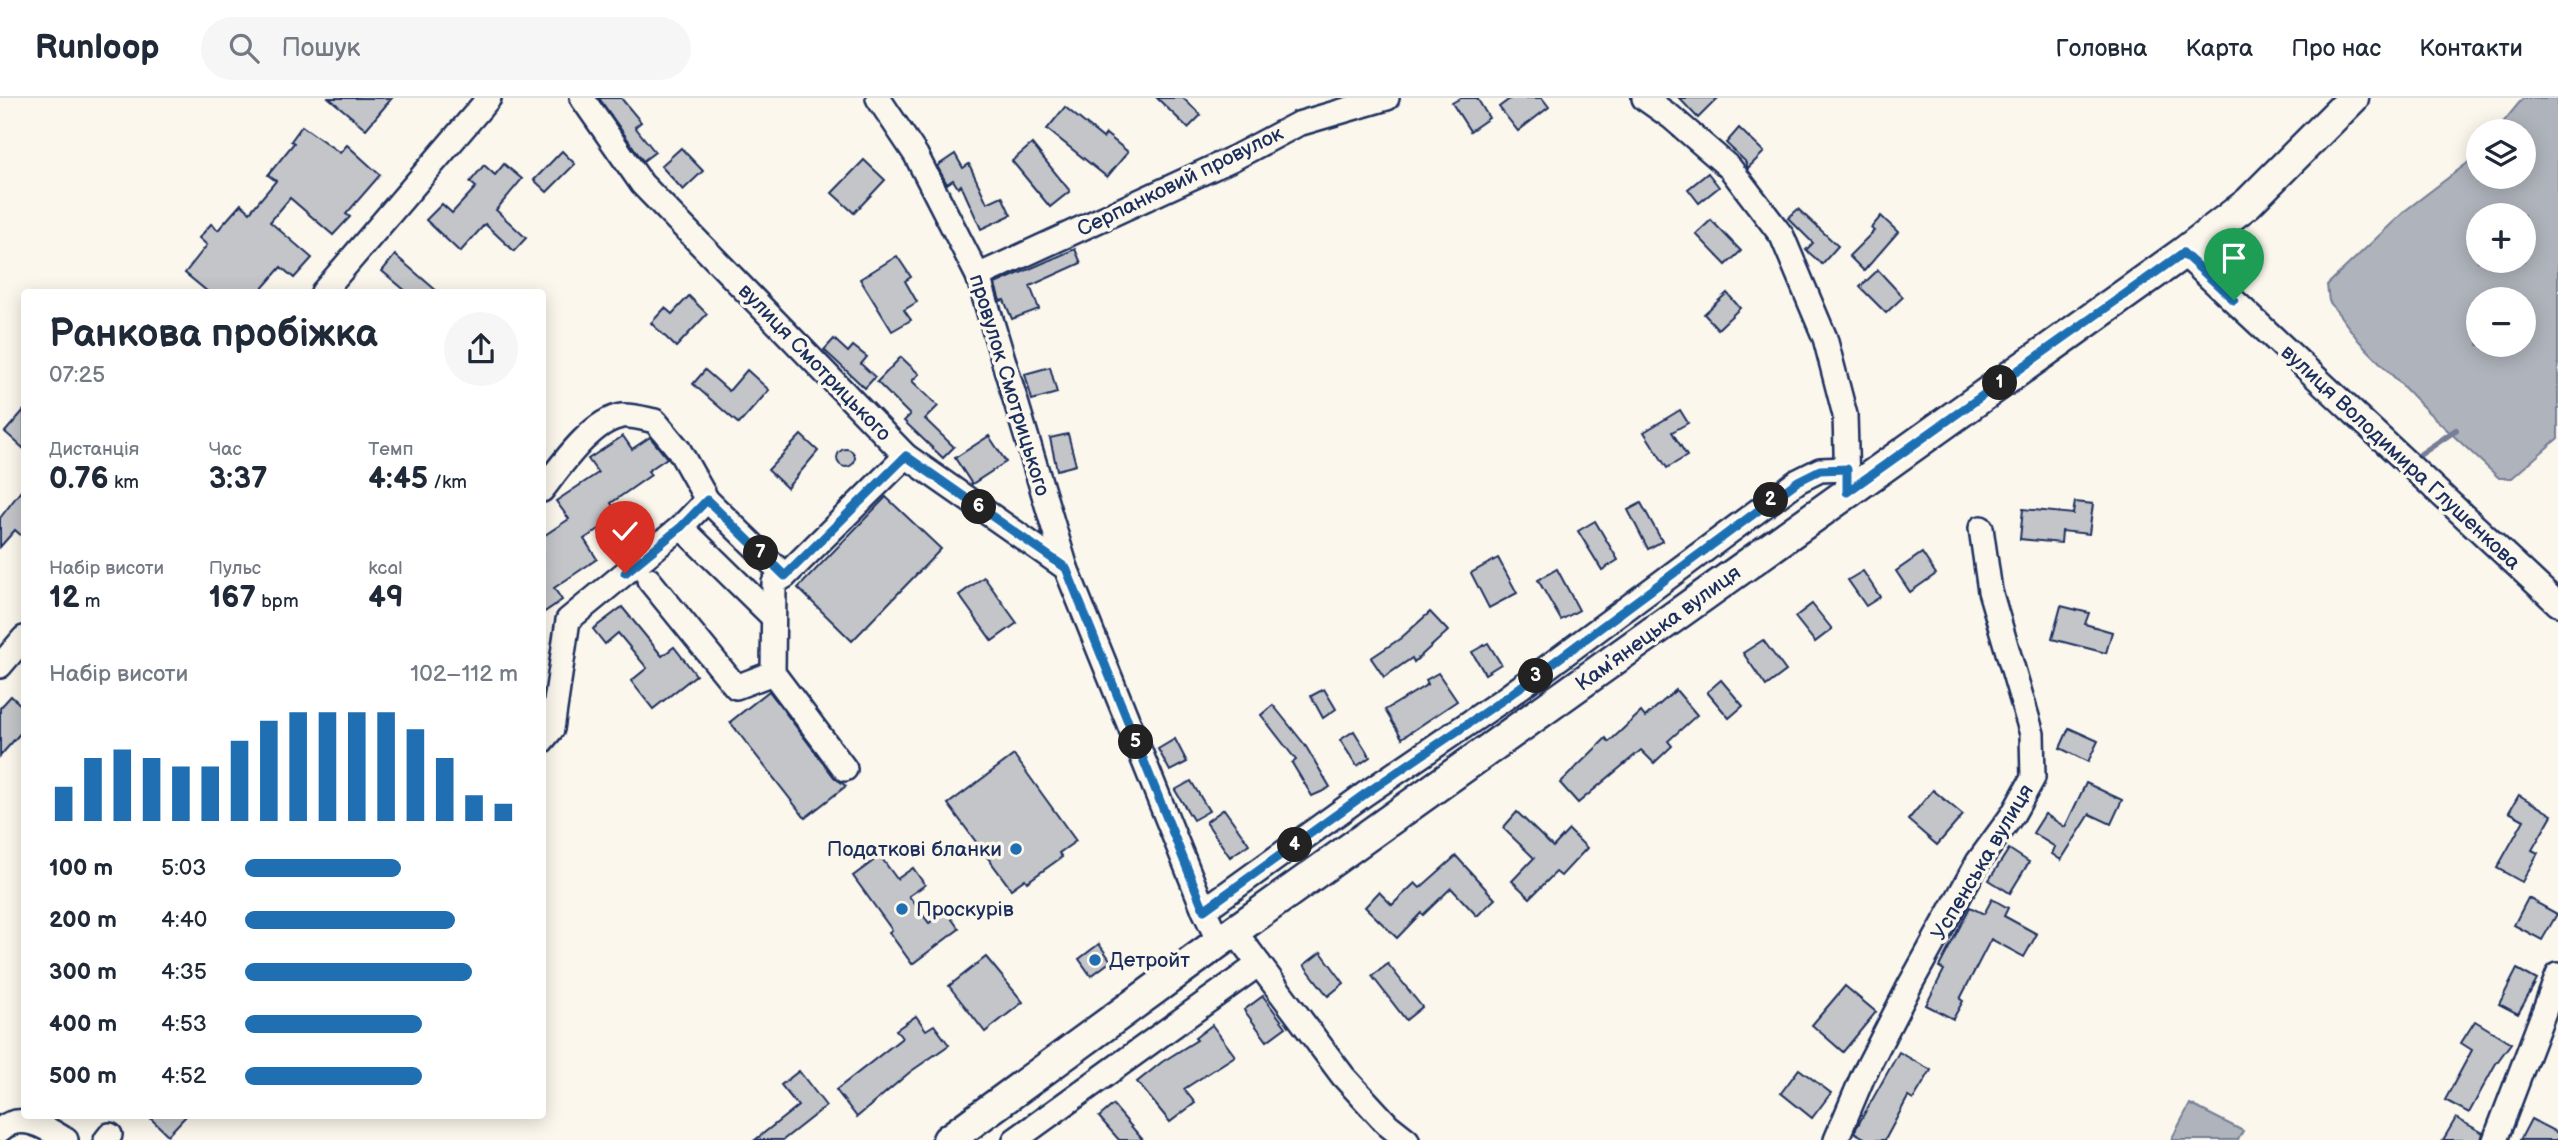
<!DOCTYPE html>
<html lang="uk">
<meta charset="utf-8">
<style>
body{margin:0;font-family:"Balsamiq Sans",sans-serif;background:#f6f6f7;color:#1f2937;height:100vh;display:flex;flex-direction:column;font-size:26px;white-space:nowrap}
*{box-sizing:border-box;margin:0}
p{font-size:23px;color:#747a83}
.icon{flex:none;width:38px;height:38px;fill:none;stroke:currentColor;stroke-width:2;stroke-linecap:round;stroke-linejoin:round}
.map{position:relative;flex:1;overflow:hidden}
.drawer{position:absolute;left:21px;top:191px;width:525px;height:830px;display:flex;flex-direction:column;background:#fff;border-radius:7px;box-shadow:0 4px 18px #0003}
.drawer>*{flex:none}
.buttons{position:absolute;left:2466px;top:21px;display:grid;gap:14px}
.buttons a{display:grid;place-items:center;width:70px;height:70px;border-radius:50%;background:#fff;box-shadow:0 4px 18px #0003;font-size:35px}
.pin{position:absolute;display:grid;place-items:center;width:60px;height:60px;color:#fff;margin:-72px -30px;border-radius:50% 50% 50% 0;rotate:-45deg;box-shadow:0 0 7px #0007}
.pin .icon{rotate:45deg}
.km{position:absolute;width:35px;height:35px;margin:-18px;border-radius:50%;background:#222;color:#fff;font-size:19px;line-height:35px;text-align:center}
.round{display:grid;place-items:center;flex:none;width:74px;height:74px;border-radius:37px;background:#f6f6f7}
.overview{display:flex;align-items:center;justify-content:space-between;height:119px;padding:0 28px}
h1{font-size:38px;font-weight:700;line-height:52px}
.figures{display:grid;grid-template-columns:repeat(3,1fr);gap:10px;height:119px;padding:7px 28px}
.figures div{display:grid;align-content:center}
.figures b{font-size:30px;font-weight:700}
.figures small{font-size:19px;font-weight:400}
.figures p{font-size:19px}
.chart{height:196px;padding:14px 28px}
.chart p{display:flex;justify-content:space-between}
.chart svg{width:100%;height:126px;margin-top:7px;stroke:#1f6fb2;stroke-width:6}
ul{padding:0 28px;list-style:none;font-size:23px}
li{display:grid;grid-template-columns:112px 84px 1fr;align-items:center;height:52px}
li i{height:18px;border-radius:9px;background:#1f6fb2}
header{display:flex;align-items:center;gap:42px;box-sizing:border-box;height:98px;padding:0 35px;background:#fff;border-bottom:2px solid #e0e1e3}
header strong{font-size:33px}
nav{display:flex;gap:38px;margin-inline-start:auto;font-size:24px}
.search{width:490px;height:63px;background:#f6f6f7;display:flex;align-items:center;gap:18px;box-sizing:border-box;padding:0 24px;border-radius:38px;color:#747a83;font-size:26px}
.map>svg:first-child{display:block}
.water{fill:#afb3bb;stroke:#747e96;stroke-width:2;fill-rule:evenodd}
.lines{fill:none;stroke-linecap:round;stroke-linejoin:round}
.stream{stroke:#747e96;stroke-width:6}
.building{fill:#c3c5c9;stroke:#1b2f5e;stroke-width:2}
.minor-casing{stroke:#1b2f5e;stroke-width:28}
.major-casing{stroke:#1b2f5e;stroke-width:35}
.minor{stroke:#fbf7ec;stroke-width:23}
.major{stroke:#fbf7ec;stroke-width:30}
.route-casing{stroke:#fff;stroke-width:14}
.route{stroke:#1f6fb2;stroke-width:9}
.poi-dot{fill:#1f6fb2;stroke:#fbf7ec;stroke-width:2.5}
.labels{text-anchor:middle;stroke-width:7;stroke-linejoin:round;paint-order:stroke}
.street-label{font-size:21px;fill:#1b2f5e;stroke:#fbf7ec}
.poi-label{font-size:21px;fill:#1b2f5e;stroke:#fbf7ec;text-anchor:start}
</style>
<header>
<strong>Runloop</strong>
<div class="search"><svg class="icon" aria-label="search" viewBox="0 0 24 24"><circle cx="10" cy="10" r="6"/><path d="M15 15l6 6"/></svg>Пошук</div>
<nav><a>Головна</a><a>Карта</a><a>Про нас</a><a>Контакти</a></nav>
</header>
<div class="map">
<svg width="2558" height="1042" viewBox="0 0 2558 1042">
<rect width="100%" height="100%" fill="#fbf7ec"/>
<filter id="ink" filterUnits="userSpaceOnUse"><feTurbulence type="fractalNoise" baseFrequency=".0143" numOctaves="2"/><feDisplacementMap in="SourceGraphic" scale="14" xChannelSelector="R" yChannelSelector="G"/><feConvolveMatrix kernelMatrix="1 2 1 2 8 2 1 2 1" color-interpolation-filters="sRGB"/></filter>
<g filter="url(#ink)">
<g class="water">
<path d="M2523,0H2558V340L2512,380H2499L2428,314L2359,243L2329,203L2327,187L2406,112L2478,57V79H2524V33H2496ZM2478,117H2524V163H2478ZM2478,201H2524V247H2478Z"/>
<path d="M2190,1006L2243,1033L2238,1042H2171Z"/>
</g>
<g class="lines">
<path class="stream" d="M2421,356L2456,332"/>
</g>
<g class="building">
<path d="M329,0H392L366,31Z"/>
<path d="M599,0H621L641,24L635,29L655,54L643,63Z"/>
<path d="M1157,0H1183L1201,17L1188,30Z"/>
<path d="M1461,0H1477L1489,20L1470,33L1452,5Z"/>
<path d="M1511,0H1542L1549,9L1518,33L1499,9Z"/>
<path d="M1679,0H1718L1698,20Z"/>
<path d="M1065,9L1103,40L1106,36L1128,54L1107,79L1047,31Z"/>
<path d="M302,28L340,55L347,47L380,77L346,116L350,119L333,137L290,100L270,124L312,160L294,180L281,169L259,194H208L185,175L207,147L199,140L211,126L218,132L241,106L250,114L276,83L268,77L294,45L291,43Z"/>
<path d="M1739,30L1764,54L1748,70L1745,63L1726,45Z"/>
<path d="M1032,46L1070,93L1050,109L1012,63Z"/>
<path d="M681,50L703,73L683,92L661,68Z"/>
<path d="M562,53L575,66L547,94L534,82Z"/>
<path d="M955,56L963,70L969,66L987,105L1002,98L1011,117L981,131L961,87L958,90L953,82L947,86L937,68Z"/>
<path d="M864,62L885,82L854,115L832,95Z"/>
<path d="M504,66L522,81L496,112L526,140L514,153L485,126L460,154L426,122L442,106L452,115L476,89L470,84L484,67L495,77Z"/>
<path d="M1708,75L1719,89L1699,105L1688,91Z"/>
<path d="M1798,111L1838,148L1822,166L1806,152L1813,145L1788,120Z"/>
<path d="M1881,118L1898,134L1864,173L1849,158L1874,133L1871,130Z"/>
<path d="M1711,122L1741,153L1726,167L1696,136Z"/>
<path d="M1075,151L1081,165L1030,188L1039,211L1012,221L1004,202L1000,203L995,186Z"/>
<path d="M395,157L438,194H407L382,173Z"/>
<path d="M897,158L911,179L905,183L917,204L904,212L911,222L892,233L860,181Z"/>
<path d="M1878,172L1903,199L1886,215L1860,189Z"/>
<path d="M1727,195L1740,210L1718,231L1704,216Z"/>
<path d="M689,198L707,216L676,249L651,225L665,210L672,216Z"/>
<path d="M834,241L848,254L853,248L867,259L861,266L875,279L865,290L824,252Z"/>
<path d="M901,259L919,276L912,283L938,308L925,321L954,349L943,360L904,323L910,317L877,284Z"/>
<path d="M1050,269L1057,295L1032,302L1025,276Z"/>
<path d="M705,272L729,293L747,272L769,292L739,326L693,286Z"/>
<path d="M24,312V351L5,334Z"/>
<path d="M1680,312L1688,325L1672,334L1687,358L1667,370L1644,334Z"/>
<path d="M1068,336L1076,367L1057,372L1050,340Z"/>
<path d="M801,337L818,353L787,390L768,372Z"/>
<path d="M623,338L632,351L650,339L667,360L648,373L651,377L611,405L619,418L584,441L597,461L554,490L562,502L543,515L542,439L569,421L556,403L598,375L588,361Z"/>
<path d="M989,338L1006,364L972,386L955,360Z"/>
<circle cx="846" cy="360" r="9"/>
<path d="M24,389V440L15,432L0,449V420Z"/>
<path d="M886,399L941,451L852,543L798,490Z"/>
<path d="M2075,404L2093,406L2089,436L2062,433L2061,445L2020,441L2023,411L2073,416Z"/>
<path d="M1641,405L1662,443L1648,451L1628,412Z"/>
<path d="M1595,423L1618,462L1602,472L1578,433Z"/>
<path d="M1922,455L1936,476L1910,494L1896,473Z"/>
<path d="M1498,460L1517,495L1489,510L1471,475Z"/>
<path d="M1557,471L1579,512L1561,522L1538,482Z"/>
<path d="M1863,473L1880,499L1866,508L1848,482Z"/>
<path d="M984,479L1017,525L992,543L959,497Z"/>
<path d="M1812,506L1832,531L1815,544L1795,519Z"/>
<path d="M2061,508L2089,515L2085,526L2112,534L2106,555L2052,541Z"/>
<path d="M622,509L662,558L674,549L696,577L653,611L631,583L647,570L618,535L605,546L593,531Z"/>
<path d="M1430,514L1448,533L1414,564L1412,560L1384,579L1371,560L1401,540Z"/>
<path d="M1763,542L1786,573L1766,588L1743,555Z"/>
<path d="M1488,545L1501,566L1485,576L1472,554Z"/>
<path d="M1438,575L1457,603L1402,640L1385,612L1428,586L1426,582Z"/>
<path d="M1721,582L1743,608L1729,620L1707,594Z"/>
<path d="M1324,591L1336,611L1323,620L1311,598Z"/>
<path d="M1676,592L1697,617L1668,643L1672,648L1654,665L1641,652L1578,705L1560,685L1606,640L1609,644L1641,614L1645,619Z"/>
<path d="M769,593L834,679L846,688L805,720L730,624Z"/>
<path d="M11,598L24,610V631L0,658V610Z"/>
<path d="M1273,607L1305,647L1330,689L1321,694L1312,698L1292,665L1296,662L1261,617Z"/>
<path d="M2069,630L2098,643L2088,664L2060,650Z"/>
<path d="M1354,633L1370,659L1357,668L1340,642Z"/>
<path d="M1175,641L1187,664L1170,673L1158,651Z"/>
<path d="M1014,657L1076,743L1059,755L1062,759L1027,784L1025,781L1011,791L948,706Z"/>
<path d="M1191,683L1209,713L1193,722L1175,692Z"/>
<path d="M2086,685L2122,702L2111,726L2090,716L2061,762L2052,756L2055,749L2033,735L2045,716L2065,729Z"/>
<path d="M1933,692L1963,717L1937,747L1908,722Z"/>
<path d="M2519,697L2552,717L2532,752L2538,755L2522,784L2497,770L2524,722L2509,714Z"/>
<path d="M1224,711L1249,746L1230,759L1206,724Z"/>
<path d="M1517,714L1553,749L1569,732L1587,750L1561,778L1556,774L1530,800L1512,783L1534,760L1503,730Z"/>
<path d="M2009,751L2029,764L2010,795L1989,782Z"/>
<path d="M880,758L897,781L913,770L925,787L909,798L929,825L946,813L959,831L912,866L889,834L892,832L853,778Z"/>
<path d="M1456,758L1495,801L1477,818L1451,790L1423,817L1421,815L1397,840L1365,809L1379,794L1392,807L1415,785L1420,790Z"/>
<path d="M2528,800L2557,816L2542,842L2514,827Z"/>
<path d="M1992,801L2008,810L2004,818L2037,836L2024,859L1991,841L1960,901L1963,903L1953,921L1926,907L1944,872L1939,869L1970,809L1984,816Z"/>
<path d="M1099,846L1111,863L1091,878L1079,861Z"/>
<path d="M1321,854L1344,885L1328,898L1304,867Z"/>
<path d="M986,859L1023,904L985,934L949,888Z"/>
<path d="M1388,866L1422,909L1406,922L1372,878Z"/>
<path d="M2517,871L2537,882L2518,916L2499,906Z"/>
<path d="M1845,888L1876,914L1843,954L1812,927Z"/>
<path d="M1263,898L1286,929L1267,943L1244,912Z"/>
<path d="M916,918L926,932L934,927L949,947L910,974L857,1019L836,992L902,940L896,932Z"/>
<path d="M2475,923L2511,945L2495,967L2469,1015L2445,1002L2472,952L2461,945Z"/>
<path d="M1212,927L1235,958L1184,991L1195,1005L1170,1024L1137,984L1162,964L1197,942L1195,940Z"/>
<path d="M1899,954L1931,972L1913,1002L1908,999L1885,1042H1868L1854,1034Z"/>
<path d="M1799,971L1831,995L1812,1020L1781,995Z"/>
<path d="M799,973L826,1008L783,1042H755L798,1008L781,987Z"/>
<path d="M1113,1007L1143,1042H1119L1099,1019Z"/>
<path d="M147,1017H187L168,1037Z"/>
<path d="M2456,1020L2483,1035L2481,1042H2443Z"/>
<path d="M2531,1021L2558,1035V1042H2520Z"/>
</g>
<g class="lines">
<g class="minor-casing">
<g id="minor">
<path d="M582,0L642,86L906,358L1066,470L1204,812L1219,844"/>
<path d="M878,0L916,57L978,178L1066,470"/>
<path d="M1644,0L1671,19L1730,70L1782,138L1825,240L1845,317L1847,387"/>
<path d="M2183,155L2558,506"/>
<path d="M978,178L1234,60L1298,26L1387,0"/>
<path d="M323,194L489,0"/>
<path d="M542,392C560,369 592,322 622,318C632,317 645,321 655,323L679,352L707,402L785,478L906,358"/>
<path d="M681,429L773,519"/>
<path d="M785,478L774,485L773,575L845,671"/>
<path d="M649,482L736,589L773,575"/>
<path d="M0,568L24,540"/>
<path d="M542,643L552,631L568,522L681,429L707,402"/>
<path d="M1204,812L1365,696L1507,599L1798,383L1820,372L1847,371"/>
<path d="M1235,834L1343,978L1388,1027L1407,1042"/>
<path d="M0,1032C21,1013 47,1030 66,1042"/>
<path d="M106,1042L110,1037"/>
<path d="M1015,1042L1259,866"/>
<path d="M1836,1042L1863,978L1911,885L1978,764L2013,716L2033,680L2032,636L1990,493L1981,430"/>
<path d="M2495,1042L2558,877"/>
</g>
</g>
<g class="major-casing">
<path id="major" d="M948,1042L1219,844L2183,155L2248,105L2353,0"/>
</g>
<use href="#minor" class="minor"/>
<use href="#major" class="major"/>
</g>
</g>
<g class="lines" filter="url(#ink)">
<g class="route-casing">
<path id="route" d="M625,475L681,429L707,402L785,478L906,358L1066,470L1204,812L1365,696L1507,599L1798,383L1820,372L1847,371V394L2183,155L2234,202"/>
</g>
<use href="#route" class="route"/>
</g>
<g class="poi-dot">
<circle cx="1016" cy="751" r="7"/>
<circle cx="902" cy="811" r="7"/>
<circle cx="1095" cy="862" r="7"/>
</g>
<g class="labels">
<g class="street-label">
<text transform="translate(1180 83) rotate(-26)" y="7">Серпанковий провулок</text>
<text transform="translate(815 264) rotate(46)" y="7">вулиця Смотрицького</text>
<text transform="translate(1010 287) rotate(73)" y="7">провулок Смотрицького</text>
<text transform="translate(2401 359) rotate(43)" y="7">вулиця Володимира Глушенкова</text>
<text transform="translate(1658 530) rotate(-36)" y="7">Камʼянецька вулиця</text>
<text transform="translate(1982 764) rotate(-59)" y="7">Успенська вулиця</text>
</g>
<g class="poi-label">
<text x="1002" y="758" text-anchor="end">Податкові бланки</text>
<text x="916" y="818">Проскурів</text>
<text x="1109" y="869">Детройт</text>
</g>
</g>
</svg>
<div class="buttons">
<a><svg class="icon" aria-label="layers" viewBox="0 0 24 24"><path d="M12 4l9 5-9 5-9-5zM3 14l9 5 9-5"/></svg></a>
<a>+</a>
<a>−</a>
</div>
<div class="pin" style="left:2234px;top:202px;background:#1e9e55"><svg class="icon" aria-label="arrive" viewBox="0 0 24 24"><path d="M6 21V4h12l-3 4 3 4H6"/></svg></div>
<div class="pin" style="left:625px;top:475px;background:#d93025"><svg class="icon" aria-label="check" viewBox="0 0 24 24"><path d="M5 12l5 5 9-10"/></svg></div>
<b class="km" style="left:2000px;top:285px">1</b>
<b class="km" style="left:1771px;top:402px">2</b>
<b class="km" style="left:1536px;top:578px">3</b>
<b class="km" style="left:1295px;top:747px">4</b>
<b class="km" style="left:1136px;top:644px">5</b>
<b class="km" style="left:979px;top:409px">6</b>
<b class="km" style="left:761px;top:455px">7</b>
<section class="drawer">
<div class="overview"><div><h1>Ранкова пробіжка</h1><p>07:25</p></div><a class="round"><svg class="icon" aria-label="share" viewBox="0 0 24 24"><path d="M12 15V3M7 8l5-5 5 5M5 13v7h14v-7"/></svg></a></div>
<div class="figures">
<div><p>Дистанція</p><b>0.76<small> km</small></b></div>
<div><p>Час</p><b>3:37</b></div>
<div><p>Темп</p><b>4:45<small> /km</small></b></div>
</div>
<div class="figures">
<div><p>Набір висоти</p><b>12<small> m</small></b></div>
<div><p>Пульс</p><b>167<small> bpm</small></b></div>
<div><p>kcal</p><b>49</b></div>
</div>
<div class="chart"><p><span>Набір висоти</span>102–112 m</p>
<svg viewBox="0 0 160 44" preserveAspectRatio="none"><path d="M5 44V32M15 44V22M25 44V19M35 44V22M45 44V25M55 44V25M65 44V16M75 44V9M85 44V6M95 44V6M105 44V6M115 44V6M125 44V12M135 44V22M145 44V35M155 44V38"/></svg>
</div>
<ul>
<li><b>100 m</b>5:03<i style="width:57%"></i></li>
<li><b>200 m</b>4:40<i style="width:77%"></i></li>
<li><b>300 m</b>4:35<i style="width:83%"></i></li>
<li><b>400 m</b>4:53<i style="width:65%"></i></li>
<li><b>500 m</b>4:52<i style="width:65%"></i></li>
</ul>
</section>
</div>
